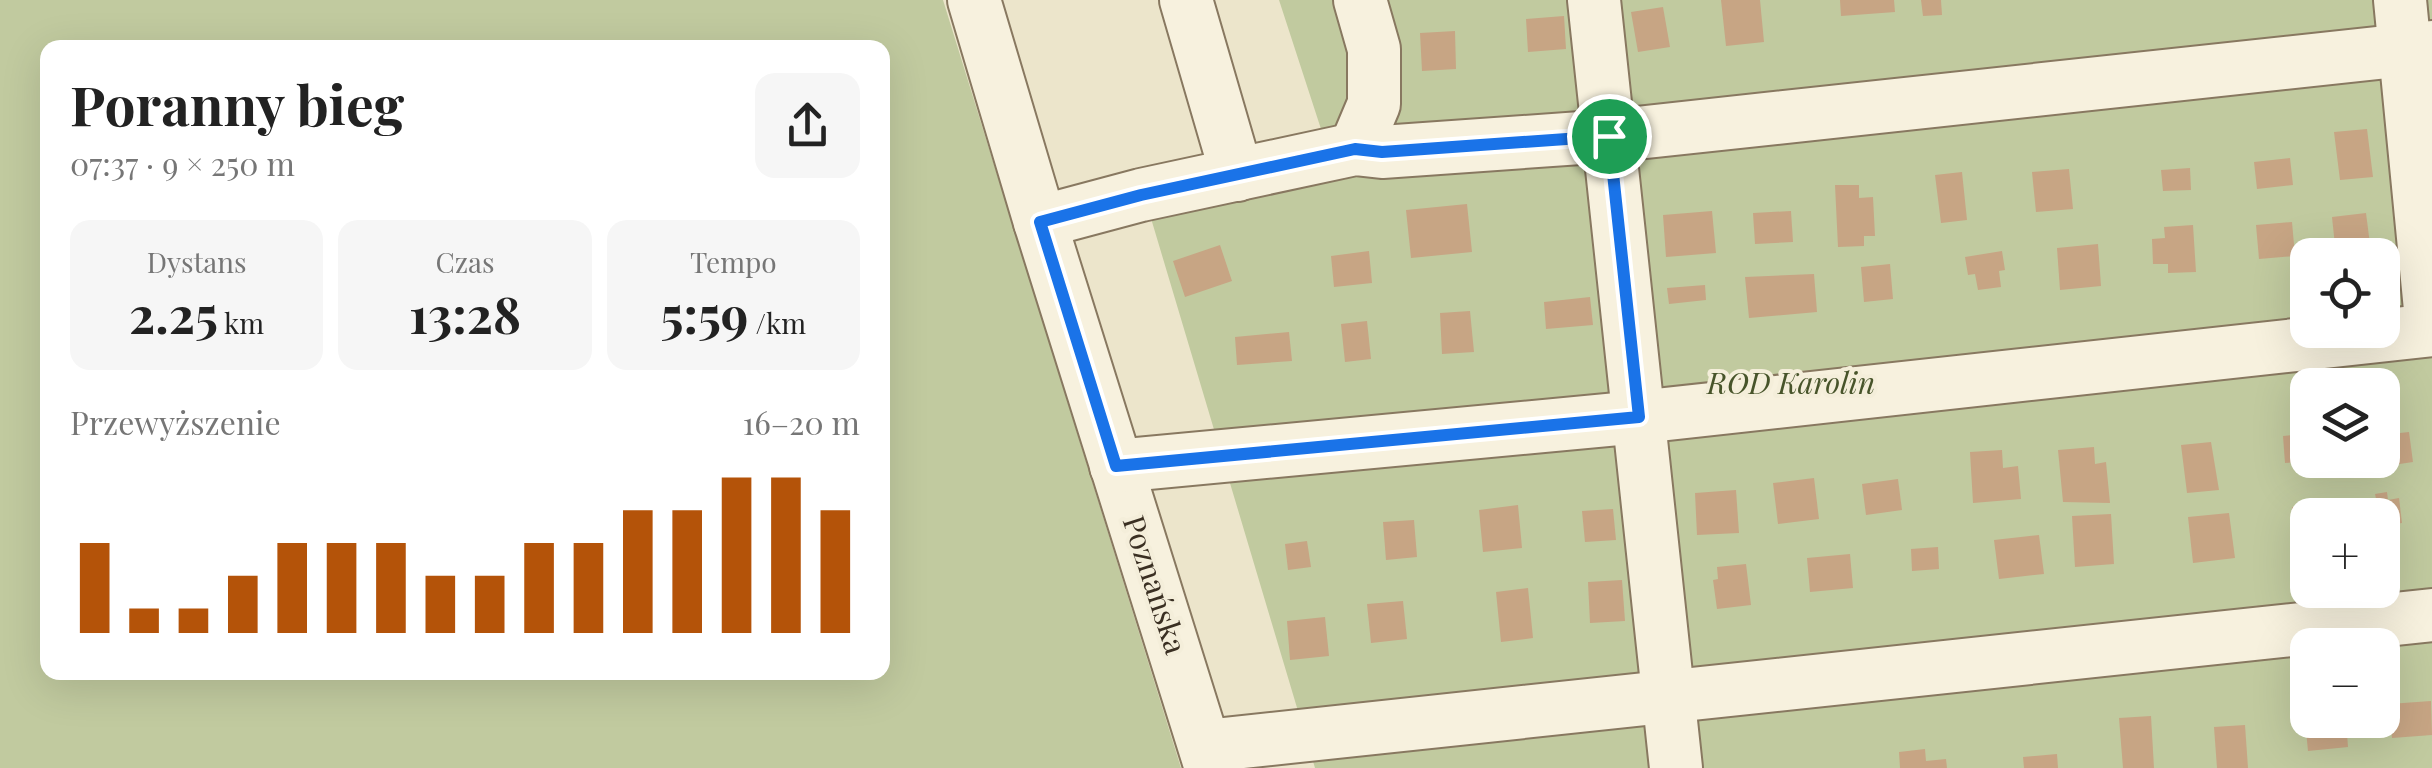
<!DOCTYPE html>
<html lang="pl">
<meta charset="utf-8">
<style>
body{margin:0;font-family:"Playfair Display",serif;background:#f6f6f6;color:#222;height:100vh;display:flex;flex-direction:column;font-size:38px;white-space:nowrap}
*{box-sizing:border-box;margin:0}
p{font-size:32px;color:#767676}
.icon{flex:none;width:55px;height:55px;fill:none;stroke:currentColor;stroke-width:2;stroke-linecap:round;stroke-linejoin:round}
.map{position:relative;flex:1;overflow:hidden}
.panel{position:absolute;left:40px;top:40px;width:850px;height:640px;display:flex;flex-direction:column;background:#fff;border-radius:20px;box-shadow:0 10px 40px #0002}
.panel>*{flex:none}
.buttons{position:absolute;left:2290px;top:238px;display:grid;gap:20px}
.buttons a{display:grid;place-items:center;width:110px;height:110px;border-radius:20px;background:#fff;box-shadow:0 10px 40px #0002;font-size:50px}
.pin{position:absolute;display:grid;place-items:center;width:85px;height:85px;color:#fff;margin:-42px;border:5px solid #fff;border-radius:50%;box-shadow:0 2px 10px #0007}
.round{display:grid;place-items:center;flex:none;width:105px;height:105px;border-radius:20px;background:#f6f6f6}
.overview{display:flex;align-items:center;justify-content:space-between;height:170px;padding:0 30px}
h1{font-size:55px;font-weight:700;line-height:75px}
.stats{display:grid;grid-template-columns:repeat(3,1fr);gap:15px;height:170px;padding:10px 30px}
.stats div{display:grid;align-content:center;border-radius:20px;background:#f6f6f6;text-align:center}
.stats b{font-size:50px;font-weight:700}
.stats small{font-size:28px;font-weight:400}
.stats p{font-size:28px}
.chart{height:280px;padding:20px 30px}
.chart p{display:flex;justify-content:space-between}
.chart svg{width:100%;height:180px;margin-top:10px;stroke:#b45309;stroke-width:6}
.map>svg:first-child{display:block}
.green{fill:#c1ca9f;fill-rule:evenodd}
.building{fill:#c7a584}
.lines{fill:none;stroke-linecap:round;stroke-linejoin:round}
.minor-casing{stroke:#887860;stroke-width:56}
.minor{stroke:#f7f1de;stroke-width:52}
.route-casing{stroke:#fff;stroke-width:20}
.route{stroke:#1a73e8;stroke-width:12}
.labels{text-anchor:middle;stroke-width:8;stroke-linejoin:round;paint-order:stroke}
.park-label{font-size:30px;font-style:italic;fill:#47542a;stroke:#f4eeda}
.street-label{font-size:30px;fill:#3a2f22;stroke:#f4eeda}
</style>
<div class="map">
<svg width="2432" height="768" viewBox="0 0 2432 768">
<rect width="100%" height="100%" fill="#ece5cb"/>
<g class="green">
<path d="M0,0H943L1181,768H0ZM48,48H882V672H48Z"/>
<path d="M1279,0H2432V768H1315L1150,215L1335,172ZM2308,255H2382V330H2308ZM2308,385H2382V460H2308ZM2308,515H2382V590H2308ZM2308,645H2382V720H2308Z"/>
</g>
<g class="building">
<path d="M1721,0H1760L1764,42L1726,46Z"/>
<path d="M1840,0H1894L1895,12L1841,16Z"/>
<path d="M1921,0H1941L1942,15L1923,16Z"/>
<path d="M1663,7L1670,47L1638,52L1631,12Z"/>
<path d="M1564,16L1566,49L1528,52L1526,19Z"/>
<path d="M1455,31L1456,69L1422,71L1420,33Z"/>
<path d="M2367,129L2373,177L2340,180L2334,132Z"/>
<path d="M2290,158L2293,185L2257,189L2254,162Z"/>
<path d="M2190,168L2191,190L2163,191L2161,170Z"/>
<path d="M2069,169L2073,209L2036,212L2032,172Z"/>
<path d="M1962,172L1967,220L1941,223L1935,175Z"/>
<path d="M1835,185H1859V198L1873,197L1875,236H1864V246L1838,247Z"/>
<path d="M1467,204L1472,252L1411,258L1406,210Z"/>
<path d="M1712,211L1716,253L1666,257L1663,215Z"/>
<path d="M1791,211L1793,242L1755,244L1753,213Z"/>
<path d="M2366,213L2371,252L2336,255L2332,217Z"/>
<path d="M2292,222L2295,256L2259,259L2256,225Z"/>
<path d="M2193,225L2196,272L2168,273V264H2153L2152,239L2165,238L2164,227Z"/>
<path d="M2098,244L2101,286L2060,290L2057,248Z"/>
<path d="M1220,245L1232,281L1185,297L1173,261Z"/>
<path d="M1369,251L1372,283L1334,287L1331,256Z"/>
<path d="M2002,251L2005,270L1999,271L2001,287L1978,290L1975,274L1968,275L1965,257Z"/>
<path d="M1890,264L1893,299L1864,302L1861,267Z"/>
<path d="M1814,274L1817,312L1749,318L1745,277Z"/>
<path d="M1705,285L1706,300L1669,304L1667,288Z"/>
<path d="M1590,297L1593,325L1546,329L1544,302Z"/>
<path d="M1470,311L1474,352L1442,354L1440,313Z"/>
<path d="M1367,321L1371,359L1345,362L1341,324Z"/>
<path d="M1289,332L1292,361L1237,365L1235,337Z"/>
<path d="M2409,432L2413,462L2359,470L2357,460H2382V435Z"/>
<path d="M2308,433V461L2285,463L2283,436Z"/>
<path d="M2211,442L2219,490L2187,493L2181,445Z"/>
<path d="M2094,447L2095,464L2106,462L2110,503L2063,502L2058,450Z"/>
<path d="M2002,450L2003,468L2018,466L2021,499L1973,503L1970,452Z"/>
<path d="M1814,478L1819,519L1778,524L1773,483Z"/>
<path d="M1898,479L1902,510L1866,515L1862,484Z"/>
<path d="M1736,490L1739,533L1697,535L1695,493Z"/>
<path d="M2387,492L2388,500L2399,498L2402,523L2382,526L2375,494Z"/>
<path d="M1518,505L1522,548L1483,552L1479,510Z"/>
<path d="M2322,505L2323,515H2308V540L2295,541L2292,507Z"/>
<path d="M1613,509L1616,540L1585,542L1582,511Z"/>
<path d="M2229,513L2235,558L2193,563L2188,517Z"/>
<path d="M2111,514L2114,564L2075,567L2072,516Z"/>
<path d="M1414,520L1417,557L1386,560L1383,522Z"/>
<path d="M2039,535L2044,574L1999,579L1994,540Z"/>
<path d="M1307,541L1311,567L1288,570L1285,544Z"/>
<path d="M1938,547L1939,569L1912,571L1911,549Z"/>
<path d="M1850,554L1853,588L1810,592L1807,558Z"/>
<path d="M1746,564L1751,605L1717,609L1713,580L1718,579L1717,567Z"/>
<path d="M1622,580L1625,621L1590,623L1588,582Z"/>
<path d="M1528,588L1533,638L1501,642L1496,592Z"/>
<path d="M1403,601L1407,639L1371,643L1367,604Z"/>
<path d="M1325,617L1329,656L1290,660L1287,621Z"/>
<path d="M2431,701L2432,735L2392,738L2389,704Z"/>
<path d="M2151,716L2154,768H2123L2119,718Z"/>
<path d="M2305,720H2346L2348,747L2308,751Z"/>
<path d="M2245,725L2248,768H2217L2214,727Z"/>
<path d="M1925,749L1926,761L1946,759L1947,768H1900L1899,752Z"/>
<path d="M2057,754L2058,768H2024L2023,757Z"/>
</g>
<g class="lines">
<g class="minor-casing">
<g id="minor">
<path d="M974,0L1040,222L1211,768"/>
<path d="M1186,0L1237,175"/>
<path d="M1594,0L1676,768"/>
<path d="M2400,0L2432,330"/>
<path d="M1355,149L1374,104V49L1360,0"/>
<path d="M1040,222L1141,195L1355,149L1382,152L1609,136L2432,47"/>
<path d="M1116,466L1639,417L2432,330"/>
<path d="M1205,746L2432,615"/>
</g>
</g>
<use href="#minor" class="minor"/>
</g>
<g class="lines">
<g class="route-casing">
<path id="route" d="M1609,136L1639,417L1116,466L1040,222L1141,195L1355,149L1382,152Z"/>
</g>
<use href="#route" class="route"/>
</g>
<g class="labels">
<g class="park-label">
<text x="1791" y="394">ROD Karolin</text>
</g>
<g class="street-label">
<text transform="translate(1154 585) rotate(72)" y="10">Poznańska</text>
</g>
</g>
</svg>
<div class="buttons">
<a><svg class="icon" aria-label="locate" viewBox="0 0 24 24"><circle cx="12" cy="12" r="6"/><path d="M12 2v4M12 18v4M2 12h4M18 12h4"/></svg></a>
<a><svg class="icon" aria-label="layers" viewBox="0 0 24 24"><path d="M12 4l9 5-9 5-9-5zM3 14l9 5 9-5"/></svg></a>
<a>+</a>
<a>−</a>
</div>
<div class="pin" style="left:1609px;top:136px;background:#1e9e55"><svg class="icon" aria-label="arrive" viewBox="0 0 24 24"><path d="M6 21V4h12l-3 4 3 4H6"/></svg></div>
<section class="panel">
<div class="overview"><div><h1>Poranny bieg</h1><p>07:37 · 9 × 250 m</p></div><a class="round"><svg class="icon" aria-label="share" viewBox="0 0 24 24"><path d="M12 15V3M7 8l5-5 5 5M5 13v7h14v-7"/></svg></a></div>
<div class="stats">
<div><p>Dystans</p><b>2.25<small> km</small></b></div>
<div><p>Czas</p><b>13:28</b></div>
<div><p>Tempo</p><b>5:59<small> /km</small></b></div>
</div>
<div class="chart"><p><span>Przewyższenie</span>16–20 m</p>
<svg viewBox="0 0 160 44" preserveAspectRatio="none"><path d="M5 44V22M15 44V38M25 44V38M35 44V30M45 44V22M55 44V22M65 44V22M75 44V30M85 44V30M95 44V22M105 44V22M115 44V14M125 44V14M135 44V6M145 44V6M155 44V14"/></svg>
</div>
</section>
</div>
